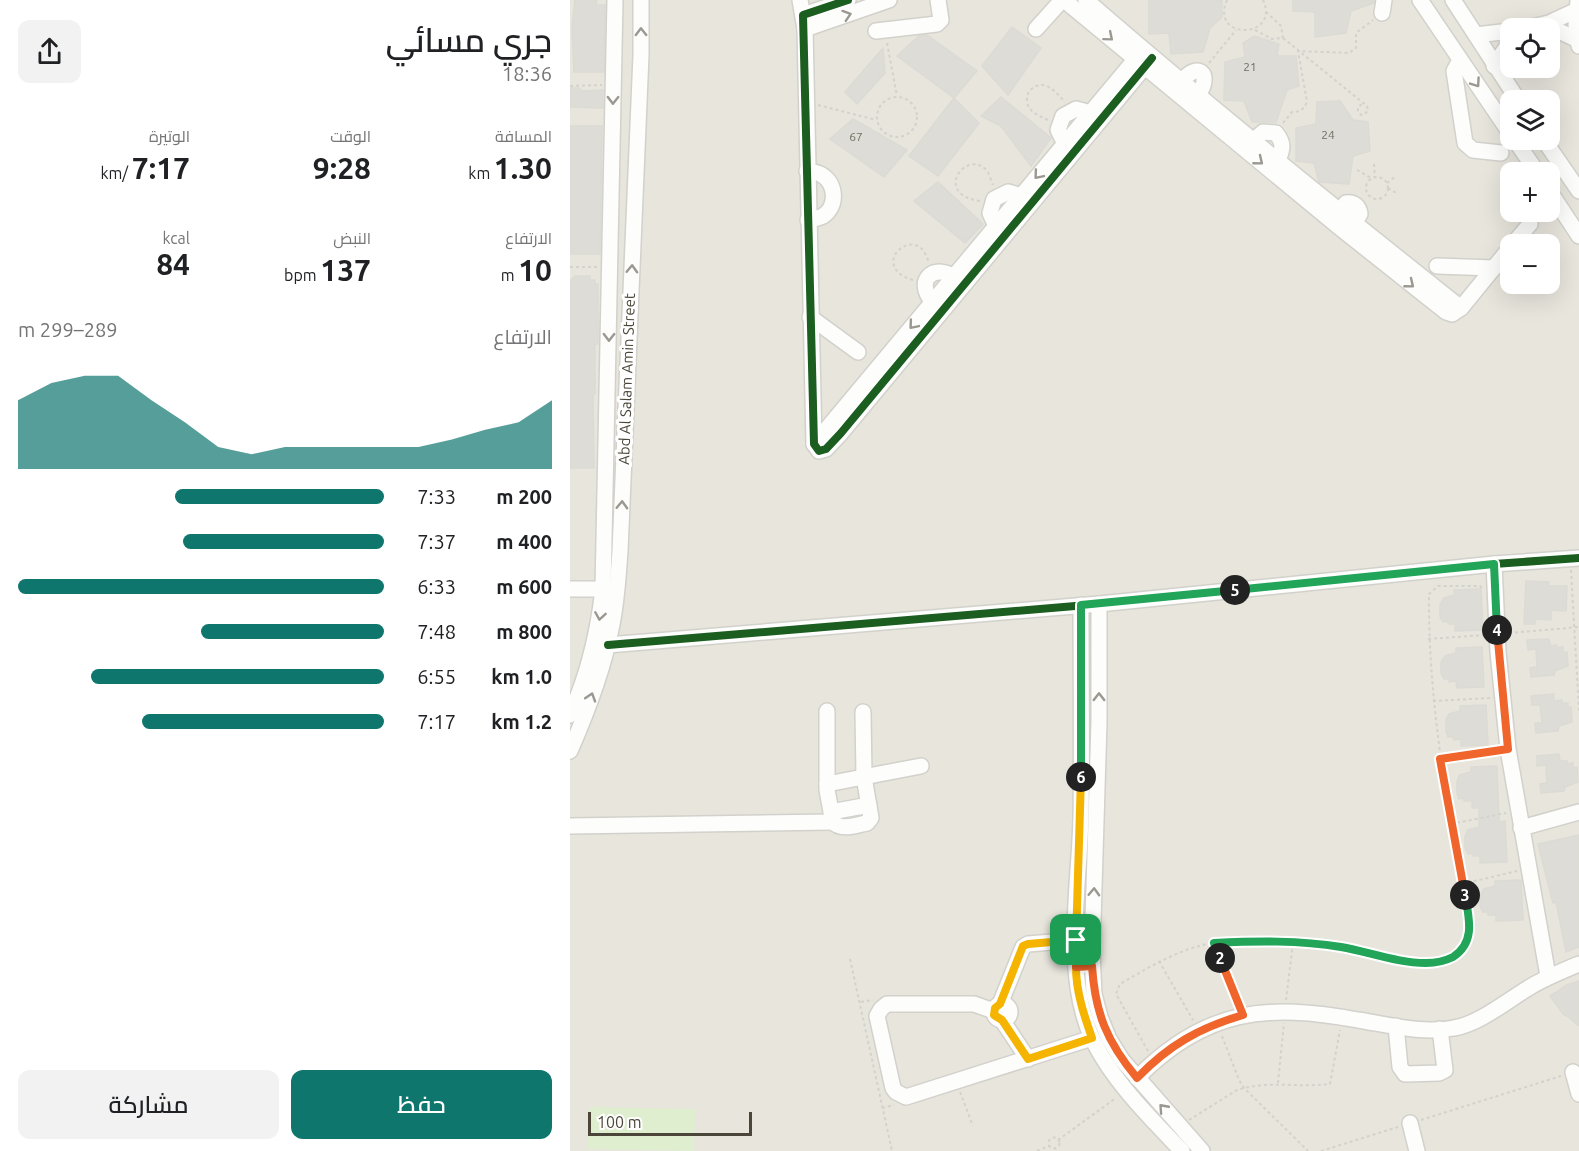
<!DOCTYPE html>
<html lang="ar">
<meta charset="utf-8">
<style>
body{margin:0;font-family:Ubuntu,Cairo,sans-serif;background:#f2f2f2;color:#202124;direction:rtl;height:100vh;display:flex;flex-direction:column;font-size:22px;white-space:nowrap}
*{box-sizing:border-box;margin:0}
p{font-size:20px;color:#757577}
.icon{flex:none;width:33px;height:33px;fill:none;stroke:currentColor;stroke-width:2;stroke-linecap:round;stroke-linejoin:round}
.map{position:relative;flex:1;overflow:hidden;direction:ltr}
.details{display:flex;flex-direction:column;background:#fff;width:570px}
.details>*{flex:none}
.fabs{position:absolute;left:930px;top:18px;display:grid;gap:12px}
.fabs a{display:grid;place-items:center;width:60px;height:60px;border-radius:12px;background:#fff;box-shadow:0 6px 24px #0002;font-size:30px}
.scale{position:absolute;left:18px;bottom:15px;width:164px;box-sizing:border-box;padding-left:6px;border:3px solid #4b4639;border-top:0;font-size:16px;line-height:21px;white-space:nowrap;color:#4b4639;-webkit-text-stroke:4px #fff;paint-order:stroke}
.pin{position:absolute;display:grid;place-items:center;width:51px;height:51px;color:#fff;margin:-26px;border-radius:12px;box-shadow:0 3px 9px #0006}
.km{position:absolute;width:30px;height:30px;margin:-15px;border-radius:50%;background:#222;color:#fff;font-size:16px;line-height:30px;text-align:center}
.round{display:grid;place-items:center;flex:none;width:63px;height:63px;border-radius:12px;background:#f2f2f2}
.overview{display:flex;align-items:center;justify-content:space-between;height:102px;padding:0 18px}
h1{font-size:33px;font-weight:600;line-height:45px}
.figures{display:grid;grid-template-columns:repeat(3,1fr);gap:9px;height:102px;padding:6px 18px}
.figures div{display:grid;align-content:center}
.figures b{font-size:30px;font-weight:600}
.figures small{font-size:16px;font-weight:400}
.figures p{font-size:16px}
.chart{height:168px;padding:12px 18px}
.chart p{display:flex;justify-content:space-between}
.chart svg{width:100%;height:108px;margin-top:6px;fill:#0f766e;opacity:.7}
.primary-button{display:flex;gap:12px;margin-top:auto;padding:12px 18px}
.primary-button a{flex:1;height:69px;border-radius:12px;background:#0f766e;color:#fff;font-size:24px;font-weight:600;line-height:69px;text-align:center}
.primary-button a+a{background:#f2f2f2;color:#202124}
ul{padding:0 18px;list-style:none;font-size:20px}
li{display:grid;grid-template-columns:96px 72px 1fr;align-items:center;height:45px}
li i{height:15px;border-radius:8px;background:#0f766e}
main{display:flex;flex:1;min-height:0}
.map>svg:first-child{display:block}
.residential{fill:#e7e5dc;fill-rule:evenodd}
.green{fill:#deeecf}
.building{fill:#dedcd6;stroke:#dcdad4;stroke-width:1.5}
.lines{fill:none;stroke-linecap:round;stroke-linejoin:round}
.minor-casing{stroke:#d2d1cb;stroke-width:18}
.path{stroke:#d3d2cc;stroke-width:2;stroke-dasharray:3 3;stroke-linecap:butt}
.minor{stroke:#fdfdfc;stroke-width:15}
.cycleway-casing{stroke:#fff;stroke-width:11}
.cycleway{stroke:#1b5e20;stroke-width:8}
.oneway{stroke:#9b9891}
.split-1-casing{stroke:#fff;stroke-width:12}
.split-2-casing{stroke:#fff;stroke-width:12}
.split-3-casing{stroke:#fff;stroke-width:12}
.split-4-casing{stroke:#fff;stroke-width:12}
.split-5-casing{stroke:#fff;stroke-width:12}
.split-6-casing{stroke:#fff;stroke-width:12}
.split-7-casing{stroke:#fff;stroke-width:12}
.split-1{stroke:#f5b400;stroke-width:8}
.split-2{stroke:#f0652b;stroke-width:8}
.split-3{stroke:#22a559;stroke-width:8}
.split-4{stroke:#f0652b;stroke-width:8}
.split-5{stroke:#22a559;stroke-width:8}
.split-6{stroke:#22a559;stroke-width:8}
.split-7{stroke:#f5b400;stroke-width:8}
.labels{text-anchor:middle;stroke-width:6;stroke-linejoin:round;paint-order:stroke}
.number-label{font-size:12px;fill:#706c61}
.street-label{font-size:15px;fill:#4b4639;stroke:#fff}
</style>
<main>
<div class="map">
<svg width="1009" height="1151" viewBox="0 0 1009 1151">
<rect width="100%" height="100%" fill="#f4f3ee"/>
<path class="residential" d="M0,0H1009V1151H0ZM940,28H980V68H940ZM940,100H980V140H940ZM940,172H980V212H940ZM940,244H980V284H940Z"/>
<path class="green" d="M19,1107L125,1109L124,1151L18,1149Z"/>
<g class="building">
<path d="M5,0H27L26,5H35L34,72H4L2,28Z"/>
<path d="M579,0H652V17L640,28L633,52L601,54L599,33L579,34Z"/>
<path d="M723,0H804V3L781,11L776,33L745,37V12L723,11Z"/>
<path d="M442,27L471,48L438,95L412,66Z"/>
<path d="M357,35L407,71L384,98L327,56L349,36Z"/>
<path d="M684,36L709,44L707,56H726L729,86L717,90L706,122H682L674,101L654,100L655,62L675,57L673,43Z"/>
<path d="M313,48L315,73L287,104L275,92Z"/>
<path d="M0,88H9L12,91L33,90V108L0,107Z"/>
<path d="M431,97L481,138L461,166L431,126L411,116Z"/>
<path d="M384,98L409,123L368,176L339,156Z"/>
<path d="M770,101L783,120L798,122L800,151L783,156L779,184L749,182L744,163L726,161V128L746,124L747,102Z"/>
<path d="M283,119L337,150L314,177L260,139Z"/>
<path d="M0,126H32L30,254H0Z"/>
<path d="M368,182L413,224L395,243L344,201Z"/>
<path d="M5,276H20V280H25V284H28V344H25V394H23L24,468H0V281Z"/>
<path d="M956,581L979,582L978,586H997L996,611L981,610V620L965,619V624H954Z"/>
<path d="M911,589L913,630L885,631V624H878V621L873,622L870,616V605L874,598L884,595V590Z"/>
<path d="M979,639L980,646L987,645V648L993,647V652H997L998,666L985,671L984,675L961,677L960,668L967,667L966,649L958,650L957,640Z"/>
<path d="M912,647L914,687L887,688L886,681L879,682V679H874L871,673V662L875,656L886,653V648Z"/>
<path d="M984,694V701L992,700V703H998V707H1001L1002,722L989,726L988,731L966,733L965,723H972L970,705H962L961,696Z"/>
<path d="M916,705L918,745L891,746V739L884,740L883,737H878L876,731V720L879,714L890,711V706Z"/>
<path d="M989,754L990,761H997V764L1003,763V768L1007,767L1008,782L995,787L994,791L971,793L970,784L977,783L976,765L967,766V756Z"/>
<path d="M927,766L929,822L935,821L937,862L910,863V856H903V853L898,854L895,848V837L898,830L909,827V808H902V801H894V798L889,799L887,793V782L890,775L901,772V767Z"/>
<path d="M1009,835V947L996,952L986,902L983,903L968,844Z"/>
<path d="M951,880L953,920L926,921V915H918V912H913L910,906V896L914,889L925,886V881Z"/>
<path d="M1009,981V1026L997,1016L994,1015L980,996L997,985Z"/>
</g>
<g class="lines">
<g class="minor-casing">
<g id="minor">
<path d="M230,0L235,29L244,444L249,451L256,449L271,433L582,58"/>
<path d="M494,0L769,227L876,312L882,314L891,308L940,248"/>
<path d="M516,0C638,106 765,208 891,308"/>
<path d="M850,0L940,133"/>
<path d="M883,0L948,100"/>
<path d="M1008,1L1006,25L1009,46"/>
<path d="M812,13L814,0"/>
<path d="M233,15L278,0"/>
<path d="M969,26L989,31L1008,40"/>
<path d="M957,28L979,23L1007,10"/>
<path d="M235,29L319,0"/>
<path d="M466,29L492,0"/>
<path d="M306,31L367,24L371,20L368,0"/>
<path d="M906,35L940,31"/>
<path d="M890,60L884,71L895,143L903,150L931,153"/>
<path d="M924,66L940,42"/>
<path d="M612,81C628,61 643,74 628,95"/>
<path d="M684,140L693,132L706,133C714,143 713,149 708,160"/>
<path d="M945,140L967,172"/>
<path d="M974,140L1009,191"/>
<path d="M495,144L488,130L493,116L506,109L521,113"/>
<path d="M237,171C242,172 248,172 252,175C266,184 268,206 253,216C249,218 243,219 238,220"/>
<path d="M980,192L1009,236"/>
<path d="M770,212L776,203C784,202 789,206 790,214L784,223"/>
<path d="M426,226L420,213L424,199L438,192L452,196"/>
<path d="M943,244L960,224"/>
<path d="M867,266L924,268"/>
<path d="M368,307C340,284 363,258 390,281"/>
<path d="M240,317L288,352"/>
<path d="M244,444L573,50"/>
<path d="M924,564L928,652L938,749L978,976"/>
<path d="M0,589H33"/>
<path d="M529,604V722L522,953L524,994L530,1017L539,1039L552,1060L632,1151"/>
<path d="M511,605C511,676 512,747 511,818C509,887 493,974 522,1038C541,1079 581,1119 612,1151"/>
<path d="M38,645L529,604L924,564L1009,558"/>
<path d="M257,711V790L263,822C271,831 286,825 297,823L301,818L294,777L293,712"/>
<path d="M0,715C18,675 28,633 33,589L45,0"/>
<path d="M0,751C17,712 33,671 41,629C47,603 48,577 50,551L71,55V0"/>
<path d="M257,784L351,766"/>
<path d="M261,812L299,805"/>
<path d="M0,826L263,822"/>
<path d="M951,828L1009,812"/>
<path d="M430,1004L453,947L458,944L506,940"/>
<circle cx="432" cy="1012" r="8"/>
<path d="M424,1011L404,1004H317L311,1009L307,1016L323,1088L326,1092L336,1097L522,1038"/>
<path d="M432,1020L458,1059"/>
<path d="M826,1026L830,1067L835,1074L869,1073L875,1070L870,1029"/>
<path d="M1003,1072L1009,1094"/>
<path d="M567,1078C635,1009 697,1003 788,1020C819,1025 853,1034 884,1028C909,1024 938,1000 960,987C975,978 992,971 1009,964"/>
<path d="M840,1123L847,1151"/>
</g>
</g>
<g class="path">
<path d="M657,0C639,41 711,39 693,0"/>
<path d="M685,30L702,39L713,38L711,26L696,12"/>
<path d="M713,38L797,106L798,110L795,114L791,115L788,111V107L792,104"/>
<path d="M317,43L327,96"/>
<path d="M639,63L666,30"/>
<path d="M0,86L32,85"/>
<circle cx="327" cy="117" r="20"/>
<path d="M248,105L306,120"/>
<path d="M478,120C464,114 452,108 459,91C474,77 484,90 495,102"/>
<path d="M713,123L722,112C730,112 733,110 737,102L728,51L779,53L786,48V33L803,20"/>
<path d="M804,164L805,177"/>
<path d="M787,170L801,178"/>
<circle cx="807" cy="188" r="11"/>
<path d="M817,183L826,176"/>
<path d="M818,188L828,194"/>
<path d="M410,201C361,194 398,147 417,171C420,175 421,181 423,185"/>
<path d="M0,267H28"/>
<path d="M343,280C302,268 335,232 352,249C355,252 357,258 359,262"/>
<path d="M1001,570L1009,711"/>
<path d="M939,633L1009,627"/>
<path d="M858,639L915,635"/>
<path d="M863,701L920,698"/>
<path d="M870,759L926,751"/>
<path d="M881,824L936,813"/>
<path d="M892,884L947,871"/>
<path d="M644,943L668,1004"/>
<path d="M280,959L322,1151"/>
<path d="M589,961L623,1020"/>
<path d="M716,1000L723,943"/>
<path d="M291,1002L303,1000"/>
<path d="M652,1036L669,1080L674,1088L738,1151"/>
<path d="M578,1051L546,994L550,984C579,967 609,949 642,943C654,941 667,942 679,942C710,942 741,942 771,947C799,952 844,968 871,962C889,957 897,942 900,925C879,815 858,707 859,594L868,586H910L912,589"/>
<path d="M708,1083L714,1023"/>
<path d="M390,1092L403,1126"/>
<path d="M312,1108L324,1105"/>
<path d="M619,1120L667,1090C698,1080 728,1088 760,1084L770,1030"/>
<path d="M851,1120L991,1076"/>
<circle cx="484" cy="1143" r="5.5"/>
<path d="M488,1140L546,1098"/>
<path d="M467,1151L479,1146"/>
<path d="M751,1151L828,1127"/>
</g>
<use href="#minor" class="minor"/>
<g class="cycleway-casing">
<g id="cycleway">
<path d="M278,0L233,15L244,444L249,451L256,449L271,433L582,58"/>
<path d="M38,645L529,604L924,564L1009,558"/>
</g>
</g>
<use href="#cycleway" class="cycleway"/>
</g>
<defs><path id="oneway-chevron" d="M-2-3.5L2.5 0L-2 3.5" fill="none" stroke-width="1.6" stroke-linecap="round" stroke-linejoin="round" transform="scale(1.5)"/></defs>
<g class="oneway">
<use href="#oneway-chevron" transform="translate(277 15) rotate(-18)"/>
<use href="#oneway-chevron" transform="translate(71 32) rotate(-91)"/>
<use href="#oneway-chevron" transform="translate(539 37) rotate(40)"/>
<use href="#oneway-chevron" transform="translate(906 83) rotate(55)"/>
<use href="#oneway-chevron" transform="translate(43 100) rotate(91)"/>
<use href="#oneway-chevron" transform="translate(689 161) rotate(39)"/>
<use href="#oneway-chevron" transform="translate(468 175) rotate(130)"/>
<use href="#oneway-chevron" transform="translate(62 269) rotate(-88)"/>
<use href="#oneway-chevron" transform="translate(840 284) rotate(39)"/>
<use href="#oneway-chevron" transform="translate(343 325) rotate(130)"/>
<use href="#oneway-chevron" transform="translate(39 337) rotate(91)"/>
<use href="#oneway-chevron" transform="translate(52 505) rotate(-88)"/>
<use href="#oneway-chevron" transform="translate(30 616) rotate(99)"/>
<use href="#oneway-chevron" transform="translate(21 697) rotate(-72)"/>
<use href="#oneway-chevron" transform="translate(529 697) rotate(-90)"/>
<use href="#oneway-chevron" transform="translate(524 892) rotate(-88)"/>
<use href="#oneway-chevron" transform="translate(593 1108) rotate(-132)"/>
</g>
<g class="lines">
<g class="split-1-casing">
<path id="split-1" d="M506,940L458,944L453,946L430,1004L425,1008L424,1015L432,1020L458,1059L522,1038C514,1015 506,992 506,967"/>
</g>
<g class="split-2-casing">
<path id="split-2" d="M506,967L522,966C525,1013 537,1042 567,1078C599,1045 629,1028 673,1015L650,958"/>
</g>
<g class="split-3-casing">
<path id="split-3" d="M650,958L644,943C686,941 729,940 771,947C799,952 828,963 856,963C865,963 875,961 883,957C906,942 899,918 895,895"/>
</g>
<g class="split-4-casing">
<path id="split-4" d="M895,895L870,759L938,749L927,630"/>
</g>
<g class="split-5-casing">
<path id="split-5" d="M665,590L924,564L927,630"/>
</g>
<g class="split-6-casing">
<path id="split-6" d="M511,777V605L665,590"/>
</g>
<g class="split-7-casing">
<path id="split-7" d="M506,940L511,777"/>
</g>
<use href="#split-1" class="split-1"/>
<use href="#split-2" class="split-2"/>
<use href="#split-3" class="split-3"/>
<use href="#split-4" class="split-4"/>
<use href="#split-5" class="split-5"/>
<use href="#split-6" class="split-6"/>
<use href="#split-7" class="split-7"/>
</g>
<g class="labels">
<g class="number-label">
<text x="680" y="71">21</text>
<text x="758" y="139">24</text>
<text x="286" y="141">67</text>
</g>
<g class="street-label">
<text transform="translate(57 379) rotate(-88)" y="5">Abd Al Salam Amin Street</text>
</g>
</g>
</svg>
<div class="fabs">
<a><svg class="icon" aria-label="locate" viewBox="0 0 24 24"><circle cx="12" cy="12" r="6"/><path d="M12 2v4M12 18v4M2 12h4M18 12h4"/></svg></a>
<a><svg class="icon" aria-label="layers" viewBox="0 0 24 24"><path d="M12 4l9 5-9 5-9-5zM3 14l9 5 9-5"/></svg></a>
<a>+</a>
<a>−</a>
</div>
<div class="scale">100 m</div>
<div class="pin" style="left:506px;top:940px;background:#1e9e55"><svg class="icon" aria-label="arrive" viewBox="0 0 24 24"><path d="M6 21V4h12l-3 4 3 4H6"/></svg></div>
<b class="km" style="left:650px;top:958px">2</b>
<b class="km" style="left:895px;top:895px">3</b>
<b class="km" style="left:927px;top:630px">4</b>
<b class="km" style="left:665px;top:590px">5</b>
<b class="km" style="left:511px;top:777px">6</b>
</div>
<section class="details">
<div class="overview"><div><h1>جري مسائي</h1><p>18:36</p></div><a class="round"><svg class="icon" aria-label="share" viewBox="0 0 24 24"><path d="M12 15V3M7 8l5-5 5 5M5 13v7h14v-7"/></svg></a></div>
<div class="figures">
<div><p>المسافة</p><b>1.30<small> km</small></b></div>
<div><p>الوقت</p><b>9:28</b></div>
<div><p>الوتيرة</p><b>7:17<small> /km</small></b></div>
</div>
<div class="figures">
<div><p>الارتفاع</p><b>10<small> m</small></b></div>
<div><p>النبض</p><b>137<small> bpm</small></b></div>
<div><p>kcal</p><b>84</b></div>
</div>
<div class="chart"><p><span>الارتفاع</span>289–299 m</p>
<svg viewBox="0 0 160 44" preserveAspectRatio="none"><path d="M0 44V16L10 9L20 6L30 6L40 16L50 25L60 35L70 38L80 35L90 35L100 35L110 35L120 35L130 32L140 28L150 25L160 16V44z"/></svg>
</div>
<ul>
<li><b>200 m</b>7:33<i style="width:57%"></i></li>
<li><b>400 m</b>7:37<i style="width:55%"></i></li>
<li><b>600 m</b>6:33<i style="width:100%"></i></li>
<li><b>800 m</b>7:48<i style="width:50%"></i></li>
<li><b>1.0 km</b>6:55<i style="width:80%"></i></li>
<li><b>1.2 km</b>7:17<i style="width:66%"></i></li>
</ul>
<div class="primary-button"><a>حفظ</a><a>مشاركة</a></div>
</section>
</main>
